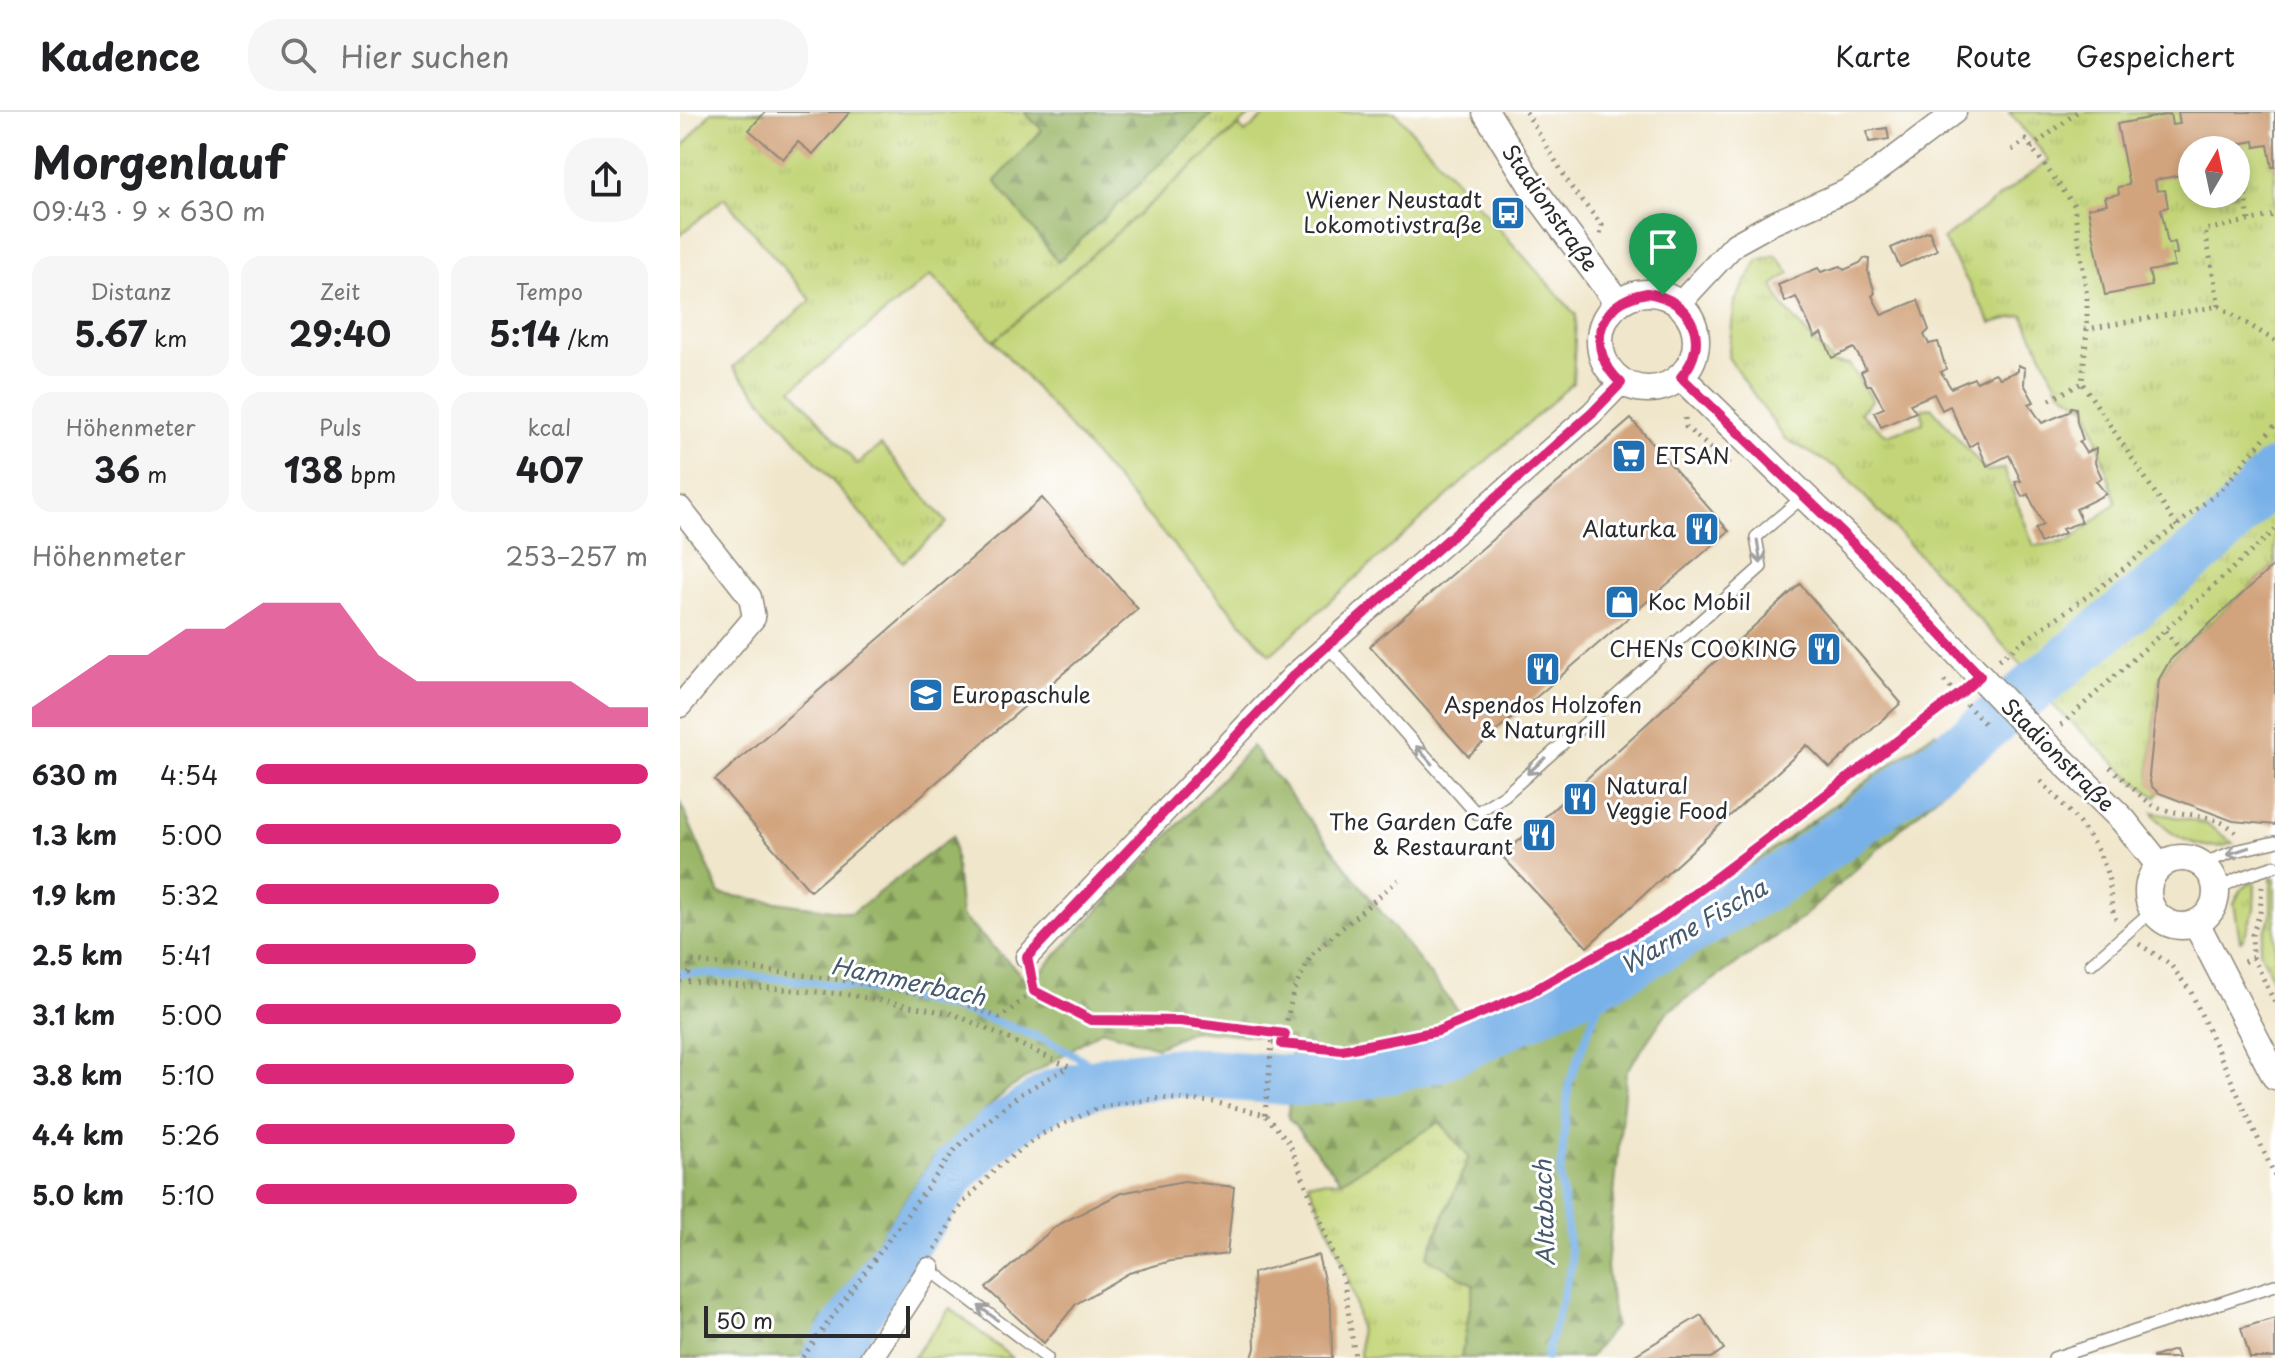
<!DOCTYPE html>
<html lang="de">
<meta charset="utf-8">
<style>
body{margin:0;font-family:"Playpen Sans",sans-serif;background:#f6f6f6;color:#202124;height:100vh;display:flex;flex-direction:column;font-size:30px;white-space:nowrap}
*{box-sizing:border-box;margin:0}
p{font-size:26px;color:#757577}
.icon{flex:none;width:44px;height:44px;fill:none;stroke:currentColor;stroke-width:2;stroke-linecap:round;stroke-linejoin:round}
.map{position:relative;flex:1;overflow:hidden}
.details{display:flex;flex-direction:column;background:#fff;width:680px}
.details>*{flex:none}
.needle{width:52px;rotate:9deg}
.tools{position:absolute;left:1498px;top:24px;display:grid;gap:16px}
.tools a{display:grid;place-items:center;width:72px;height:72px;border-radius:50%;background:#fff;box-shadow:0 4px 12px #0003;font-size:40px}
.scale{position:absolute;left:24px;bottom:20px;width:206px;box-sizing:border-box;padding-left:8px;border:4px solid #2b2b2b;border-top:0;font-size:22px;line-height:28px;white-space:nowrap;color:#2b2b2b;-webkit-text-stroke:6px #fff;paint-order:stroke}
.pin{position:absolute;display:grid;place-items:center;width:68px;height:68px;color:#fff;margin:-82px -34px;border-radius:50% 50% 50% 0;rotate:-45deg;box-shadow:0 0 8px #0007}
.pin .icon{rotate:45deg}
.round{display:grid;place-items:center;flex:none;width:84px;height:84px;border-radius:32px;background:#f6f6f6}
.summary{display:flex;align-items:center;justify-content:space-between;height:136px;padding:0 32px}
h1{font-size:44px;font-weight:700;line-height:60px}
.figures{display:grid;grid-template-columns:repeat(3,1fr);gap:12px;height:136px;padding:8px 32px}
.figures div{display:grid;align-content:center;border-radius:20px;background:#f6f6f6;text-align:center}
.figures b{font-size:34px;font-weight:700}
.figures small{font-size:22px;font-weight:400}
.figures p{font-size:22px}
.chart{height:224px;padding:16px 32px}
.chart p{display:flex;justify-content:space-between}
.chart svg{width:100%;height:144px;margin-top:8px;fill:#db2777;opacity:.7}
ul{padding:0 32px;list-style:none;font-size:26px}
li{display:grid;grid-template-columns:128px 96px 1fr;align-items:center;height:60px}
li i{height:20px;border-radius:10px;background:#db2777}
header{display:flex;align-items:center;gap:48px;box-sizing:border-box;height:112px;padding:0 40px;background:#fff;border-bottom:2px solid #e0e0e0}
header strong{font-size:38px}
nav{display:flex;gap:44px;margin-inline-start:auto;font-size:28px}
.search{width:560px;height:72px;background:#f6f6f6;display:flex;align-items:center;gap:20px;box-sizing:border-box;padding:0 28px;border-radius:32px;color:#757577;font-size:30px}
main{display:flex;flex:1;min-height:0}
.map>svg:first-child{display:block}
.grass{fill:url(#grass-tufts);stroke:#778052;stroke-width:2;fill-rule:evenodd}
.forest{fill:url(#forest-firs);stroke:#62704a;stroke-width:2}
.pitch{fill:#c3d578;stroke:#778052;stroke-width:2}
.lines{fill:none;stroke-linecap:round;stroke-linejoin:round}
.stream{stroke:#78b1e8;stroke-width:8}
.river{stroke:#78b1e8;stroke-width:50}
.building{fill:#d2a47e}
.service-casing{stroke:#8e887b;stroke-width:14}
.minor-casing{stroke:#8e887b;stroke-width:25}
.tertiary-casing{stroke:#8e887b;stroke-width:29}
.path{stroke:#8e887b;stroke-width:5;stroke-dasharray:2 6;stroke-linecap:butt}
.service{stroke:#fff;stroke-width:11}
.minor{stroke:#fff;stroke-width:22}
.tertiary{stroke:#fff;stroke-width:26}
.oneway{stroke:#a0a0a0}
.route-casing{stroke:#fff;stroke-width:16}
.route{stroke:#db2777;stroke-width:10}
.labels{text-anchor:middle;stroke-width:6;stroke-linejoin:round;paint-order:stroke}
.poi-label{font-size:22px;fill:#2b2b2b;stroke:#fff;text-anchor:end}
.street-label{font-size:22px;fill:#2b2b2b;stroke:#fff}
.water-label{font-size:24px;font-style:italic;fill:#465a6d;stroke:#fff}
</style>
<header>
<strong>Kadence</strong>
<div class="search"><svg class="icon" aria-label="search" viewBox="0 0 24 24"><circle cx="10" cy="10" r="6"/><path d="M15 15l6 6"/></svg>Hier suchen</div>
<nav><a>Karte</a><a>Route</a><a>Gespeichert</a></nav>
</header>
<main>
<section class="details">
<div class="summary"><div><h1>Morgenlauf</h1><p>09:43 · 9 × 630 m</p></div><a class="round"><svg class="icon" aria-label="share" viewBox="0 0 24 24"><path d="M12 15V3M7 8l5-5 5 5M5 13v7h14v-7"/></svg></a></div>
<div class="figures">
<div><p>Distanz</p><b>5.67<small> km</small></b></div>
<div><p>Zeit</p><b>29:40</b></div>
<div><p>Tempo</p><b>5:14<small> /km</small></b></div>
</div>
<div class="figures">
<div><p>Höhenmeter</p><b>36<small> m</small></b></div>
<div><p>Puls</p><b>138<small> bpm</small></b></div>
<div><p>kcal</p><b>407</b></div>
</div>
<div class="chart"><p><span>Höhenmeter</span>253–257 m</p>
<svg viewBox="0 0 160 44" preserveAspectRatio="none"><path d="M0 44V38L10 30L20 22L30 22L40 14L50 14L60 6L70 6L80 6L90 22L100 30L110 30L120 30L130 30L140 30L150 38L160 38V44z"/></svg>
</div>
<ul>
<li><b>630 m</b>4:54<i style="width:100%"></i></li>
<li><b>1.3 km</b>5:00<i style="width:93%"></i></li>
<li><b>1.9 km</b>5:32<i style="width:62%"></i></li>
<li><b>2.5 km</b>5:41<i style="width:56%"></i></li>
<li><b>3.1 km</b>5:00<i style="width:93%"></i></li>
<li><b>3.8 km</b>5:10<i style="width:81%"></i></li>
<li><b>4.4 km</b>5:26<i style="width:66%"></i></li>
<li><b>5.0 km</b>5:10<i style="width:82%"></i></li>
</ul>
</section>
<div class="map">
<svg width="1595" height="1246" viewBox="0 0 1595 1246">
<defs>
<pattern id="grass-tufts" width="24" height="20" patternUnits="userSpaceOnUse" patternTransform="scale(2)"><rect width="24" height="20" fill="#c3d578"/><path d="M3 7l-1-3M5 7V3M7 7l1-3M15 17l-1-3M17 17v-4M19 17l1-3" fill="none" stroke="#a8b768"/></pattern>
<pattern id="forest-firs" width="22" height="20" patternUnits="userSpaceOnUse" patternTransform="scale(2)"><rect width="22" height="20" fill="#9ab668"/><path d="M5 1l3.5 6h-7zM16 11l3.5 6h-7z" fill="#7e9456"/></pattern>
</defs>
<rect width="100%" height="100%" fill="#fff"/>
<filter id="ink" filterUnits="userSpaceOnUse"><feTurbulence type="fractalNoise" baseFrequency=".0125" numOctaves="2"/><feDisplacementMap in="SourceGraphic" scale="16" xChannelSelector="R" yChannelSelector="G"/><feConvolveMatrix kernelMatrix="1 2 1 2 8 2 1 2 1" color-interpolation-filters="sRGB"/></filter>
<filter id="wash" filterUnits="userSpaceOnUse"><feTurbulence type="fractalNoise" baseFrequency=".006" numOctaves="4" result="noise"/><feDisplacementMap in="SourceGraphic" scale="32" xChannelSelector="R" yChannelSelector="G"/><feGaussianBlur stdDeviation="1.8" result="paint"/><feColorMatrix in="noise" values="0 0 0 0 0 0 0 0 0 0 0 0 0 0 0 0 0 1.4 0 .05"/><feComposite in="paint" operator="in"/></filter>
<g filter="url(#wash)">
<rect width="100%" height="100%" fill="#f0e6cb"/>
<g class="grass">
<path d="M31,0H574L314,229L251,163L112,277L177,352L201,333L267,411L223,450L53,255L131,188L44,86L0,123V38Z"/>
<path d="M1329,0H1595V346L1531,419L1353,565L1159,357L1104,326L1048,245L1055,189L1078,148L1096,143L1110,161L1093,173L1103,194L1153,251L1169,252L1193,288L1180,301L1207,323L1243,311L1242,297L1251,295L1306,359L1324,357L1354,434L1389,429L1436,391L1408,296L1379,278L1343,203L1311,211L1263,127L1369,48ZM1512,38H1556V82H1512Z"/>
<path d="M1595,372V452L1490,548L1479,567L1469,664L1479,681L1476,685L1452,667L1358,579L1538,434Z"/>
<path d="M1473,700L1527,712L1553,731C1526,742 1486,725 1473,700Z"/>
<path d="M1591,766H1595V872L1580,839V832L1591,804Z"/>
<path d="M1572,770L1575,772L1574,798L1563,828L1560,829L1554,791L1561,778Z"/>
<path d="M760,1010L789,1045L747,1144L794,1173L781,1246H680C684,1183 652,1126 628,1070L661,1069Z"/>
<path d="M270,1196L332,1246H233Z"/>
</g>
<g class="forest">
<path d="M344,0H534L378,150L315,69L362,18Z"/>
<path d="M1255,620L1292,652L1122,806L987,900L946,960L927,1155L935,1214L909,1246H781L794,1173L747,1145L789,1045L760,1010L661,1069L608,1006L612,927L513,918L477,935L422,918L326,979L253,1046L119,1246H0V690L40,782L172,801L273,724L281,804L350,871L572,634L790,914L984,816Z"/>
</g>
<path class="pitch" d="M589,0H599L604,5L610,0H715L896,203L893,271L590,543L314,229L559,14L565,21Z"/>
<g class="lines">
<g class="stream">
<path d="M0,861C123,864 251,880 365,928C389,938 412,954 434,967"/>
<path d="M866,1246L892,1151L880,1065L889,971L929,864"/>
</g>
<path class="river" d="M147,1246L275,1058L318,1019L374,982L434,967L499,960L621,969L688,962L761,944L929,864L1107,762L1290,628L1533,428L1595,361"/>
</g>
<g id="blocks">
<g class="building">
<path d="M85,0H170L133,42L118,30L103,47L69,18Z"/>
<path d="M1498,0H1595V55H1592L1588,33L1575,35L1574,29L1542,35V38H1512V67L1503,69L1501,63L1475,68L1477,79L1485,78L1488,95L1481,97L1488,132L1495,130L1497,142L1492,143L1495,154L1469,159L1472,174L1425,183L1408,96L1427,92L1425,85L1439,82L1438,75L1449,73L1437,12L1490,2L1492,13L1500,12Z"/>
<path d="M1207,16L1209,27L1189,30L1187,19Z"/>
<path d="M1249,119L1257,138L1220,155L1211,136Z"/>
<path d="M1184,146L1189,147L1188,159L1195,181L1192,184L1202,203L1238,188L1249,218L1244,223L1249,232L1258,230L1266,257L1261,260L1271,276L1294,266L1297,270L1315,261L1320,266L1338,259V253L1345,256L1344,272L1354,290L1349,292L1362,311L1389,300L1391,295L1396,296L1397,310L1403,328L1399,330L1406,341L1416,336L1415,351L1422,366L1416,369L1426,382L1396,397L1402,410L1382,417L1385,421L1360,431L1355,417L1363,413L1348,382L1342,385L1335,370L1341,369L1329,343L1307,354L1297,330L1289,335L1270,294L1262,298L1254,282L1230,292L1236,300L1201,315L1194,300L1204,296L1191,273H1187L1181,260L1186,257L1174,236L1152,246L1142,221L1135,225L1116,185L1105,190L1098,173L1138,156L1141,160L1161,154L1164,158L1180,151Z"/>
<path d="M951,307L1049,419L788,644L690,534Z"/>
<path d="M362,386L458,497L130,779L35,668Z"/>
<path d="M1595,452V713L1553,709L1479,681L1471,674L1469,664L1479,567L1490,548Z"/>
<path d="M1120,472L1221,591L1150,656L1127,633L907,835L822,744Z"/>
<path d="M504,1069L554,1075L547,1142L491,1149L449,1161L396,1192L364,1231L306,1176L376,1114L441,1081Z"/>
<path d="M638,1143L651,1197L652,1246H572L575,1236L573,1161Z"/>
<path d="M1021,1203L1044,1237L1031,1246H950Z"/>
<path d="M1595,1206V1246H1570L1561,1216Z"/>
<path d="M1495,1238L1498,1246H1473V1245Z"/>
</g>
</g>
</g>
<g filter="url(#ink)">
<use href="#blocks" fill-opacity="0" stroke="#8e887b" stroke-width="2"/>
<g class="lines">
<g class="service-casing">
<g id="service">
<path d="M647,533L796,701L825,683L1081,455L1076,425L1124,384"/>
<path d="M1522,752L1555,739L1595,730"/>
<path d="M1536,778L1559,766L1595,754"/>
<path d="M1411,852L1473,798"/>
<path d="M249,1157L367,1246"/>
<path d="M1374,1246L1595,1173"/>
</g>
</g>
<g class="minor-casing">
<g id="minor">
<path d="M999,192L1055,132L1091,112L1166,79L1189,65L1275,0"/>
<path d="M0,396L70,485L74,506L0,594"/>
<path d="M347,845L613,564L912,301L941,271"/>
<path d="M191,1246L249,1157"/>
</g>
</g>
<g class="tertiary-casing">
<g id="tertiary">
<path d="M806,0L855,79L938,191"/>
<circle cx="968" cy="229" r="48"/>
<path d="M1001,265L1184,442L1350,617L1443,708L1479,753"/>
<circle cx="1502" cy="780" r="34"/>
<path d="M1516,811L1595,964"/>
</g>
</g>
<g class="path">
<path d="M846,0L893,78L922,113L920,124"/>
<path d="M1351,36L1397,0"/>
<path d="M1332,38L1346,28L1394,93L1407,185V217"/>
<path d="M1560,43L1569,108"/>
<path d="M998,143L1011,148"/>
<path d="M1539,194L1525,118L1595,103"/>
<path d="M1370,288L1402,271"/>
<path d="M1005,306L1006,315L1052,355"/>
<path d="M1497,414L1402,271L1407,217L1539,194L1595,229"/>
<path d="M1485,519L1501,538"/>
<path d="M1319,547L1423,473L1542,377L1595,313"/>
<path d="M1264,569L1307,614"/>
<path d="M1381,613L1595,418"/>
<path d="M1430,655C1444,667 1458,683 1473,693C1495,706 1536,698 1556,721"/>
<path d="M1361,669C1388,698 1418,726 1428,765C1432,780 1429,793 1436,807"/>
<path d="M1459,832L1490,852L1511,880L1595,1064"/>
<path d="M1573,845L1595,891"/>
<path d="M1564,850L1573,845L1572,823L1580,801L1582,775"/>
<path d="M0,864L9,861L10,849L161,868L275,888L320,906L354,879"/>
<path d="M351,865L354,879L411,908L500,909L605,922"/>
<path d="M0,869L164,882L274,902L389,955L340,982L277,1035L122,1246"/>
<path d="M602,932L613,880L632,842L718,768"/>
<path d="M585,1003L592,931L662,938L758,919L849,881L981,807L1281,581"/>
<path d="M255,1137L282,1092L319,1054L362,1022L420,995L481,986L534,990L585,1003L609,1030L664,1170L675,1246"/>
</g>
<use href="#service" class="service"/>
<use href="#minor" class="minor"/>
<use href="#tertiary" class="tertiary"/>
</g>
<defs><path id="oneway-shaft" d="M-6 0H5M1.5-3L5.5 0L1.5 3" fill="none" stroke-width="1.6" stroke-linecap="round" stroke-linejoin="round" transform="scale(2)"/></defs>
<g class="oneway">
<use href="#oneway-shaft" transform="translate(1079 440) rotate(81)"/>
<use href="#oneway-shaft" transform="translate(744 643) rotate(-131)"/>
<use href="#oneway-shaft" transform="translate(856 654) rotate(138)"/>
<use href="#oneway-shaft" transform="translate(1558 739) rotate(162)"/>
<use href="#oneway-shaft" transform="translate(308 1201) rotate(-143)"/>
</g>
</g>
<g class="lines" filter="url(#ink)">
<g class="route-casing">
<path id="route" d="M967,181C1012,188 1032,229 1001,265L1184,442L1300,564L1281,581L981,807L849,881L758,919L662,938L602,932L605,922L500,909L411,908L354,879L347,845L613,564L912,301L941,271C904,237 917,189 967,181Z"/>
</g>
<use href="#route" class="route"/>
</g>
<defs>
<g id="bus-square" transform="scale(1.8)"><rect x="-9" y="-9" width="18" height="18" rx="4" fill="#1f6fb2" stroke="#fff"/><path d="M-5-6H5V4H4V6H2V4H-2V6H-4V4H-5ZM-3.5-4V0h7V-4ZM-3.5 1.2v1.5H-2V1.2ZM2 1.2v1.5H3.5V1.2Z" fill="#fff"/></g>
<g id="supermarket-square" transform="scale(1.8)"><rect x="-9" y="-9" width="18" height="18" rx="4" fill="#1f6fb2" stroke="#fff"/><path d="M-6-5.5h2.5l.6 2H6L4.5 2H-2.5L-4.4-4H-6ZM-1.5 3.2a1.3 1.3 0 1 0 .1 0ZM3 3.2a1.3 1.3 0 1 0 .1 0Z" fill="#fff"/></g>
<g id="restaurant-square" transform="scale(1.8)"><rect x="-9" y="-9" width="18" height="18" rx="4" fill="#1f6fb2" stroke="#fff"/><path d="M-5-6h1v4h1v-4h1v4h1v-4h1v5L-1.5 .5V6h-2V.5L-5-1ZM5-6V6H3V1.5H1.5Q1.5-4 5-6Z" fill="#fff"/></g>
<g id="shop-square" transform="scale(1.8)"><rect x="-9" y="-9" width="18" height="18" rx="4" fill="#1f6fb2" stroke="#fff"/><path d="M-5-2.5h2.3a2.7 3.5 0 0 1 5.4 0H5L5.5 6h-11ZM-1.5-2.5h3a1.5 2.3 0 0 0-3 0Z" fill="#fff"/></g>
<g id="school-square" transform="scale(1.8)"><rect x="-9" y="-9" width="18" height="18" rx="4" fill="#1f6fb2" stroke="#fff"/><path d="M0-5L7-2L0 1L-7-2ZM-4 1L0 2.5L4 1V4Q0 6-4 4Z" fill="#fff"/></g>
</defs>
<g fill-rule="evenodd">
<use href="#bus-square" x="828" y="101"/>
<use href="#supermarket-square" x="949" y="344"/>
<use href="#restaurant-square" x="1022" y="417"/>
<use href="#shop-square" x="942" y="490"/>
<use href="#restaurant-square" x="1144" y="537"/>
<use href="#restaurant-square" x="863" y="557"/>
<use href="#school-square" x="246" y="583"/>
<use href="#restaurant-square" x="900" y="687"/>
<use href="#restaurant-square" x="859" y="723"/>
</g>
<g class="labels">
<g class="poi-label">
<text x="802" y="96">Wiener Neustadt<tspan x="802" dy="25">Lokomotivstraße</tspan></text>
<text x="975" y="352" text-anchor="start">ETSAN</text>
<text x="996" y="425">Alaturka</text>
<text x="968" y="498" text-anchor="start">Koc Mobil</text>
<text x="1118" y="545">CHENs COOKING</text>
<text x="272" y="591" text-anchor="start">Europaschule</text>
<text x="863" y="601" text-anchor="middle">Aspendos Holzofen<tspan x="863" dy="25">&amp; Naturgrill</tspan></text>
<text x="926" y="682" text-anchor="start">Natural<tspan x="926" dy="25">Veggie Food</tspan></text>
<text x="833" y="718">The Garden Cafe<tspan x="833" dy="25">&amp; Restaurant</tspan></text>
</g>
<g class="street-label">
<text transform="translate(870 96) rotate(55)" y="8">Stadionstraße</text>
<text transform="translate(1378 643) rotate(45)" y="8">Stadionstraße</text>
</g>
<g class="water-label">
<text transform="translate(1014 815) rotate(-30)" y="8">Warme Fischa</text>
<text transform="translate(228 870) rotate(12)" y="8">Hammerbach</text>
<text transform="translate(865 1101) rotate(-92)" y="8">Altabach</text>
</g>
</g>
</svg>
<div class="tools">
<a><svg class="needle" viewBox="-14 -14 28 28"><path d="M0-13l5 13h-10z" fill="#e53935"/><path d="M0 13l5-13h-10z" fill="#757577"/></svg></a>
</div>
<div class="scale">50 m</div>
<div class="pin" style="left:983px;top:183px;background:#1e9e55"><svg class="icon" aria-label="arrive" viewBox="0 0 24 24"><path d="M6 21V4h12l-3 4 3 4H6"/></svg></div>
</div>
</main>
